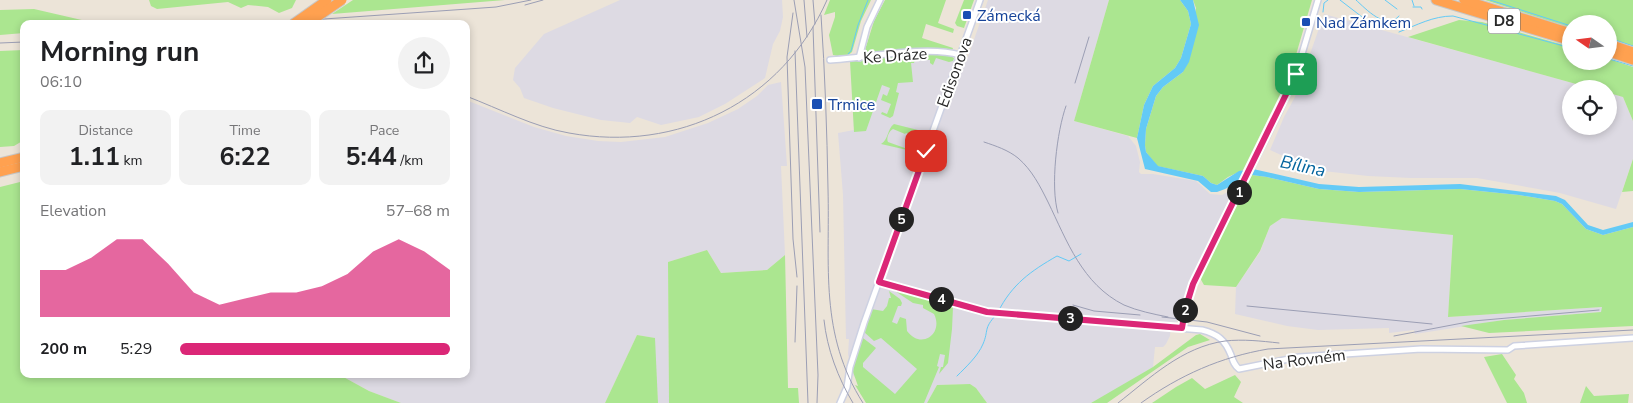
<!DOCTYPE html>
<meta charset="utf-8">
<style>
body{margin:0;font-family:"Nunito Sans",sans-serif;background:#f2f2f2;color:#202124;height:100vh;display:flex;flex-direction:column;font-size:19px;white-space:nowrap}
*{box-sizing:border-box;margin:0}
p{font-size:16px;color:#757577}
.icon{flex:none;width:28px;height:28px;fill:none;stroke:currentColor;stroke-width:2;stroke-linecap:round;stroke-linejoin:round}
.map{position:relative;flex:1;overflow:hidden}
.side{position:absolute;left:20px;top:20px;width:450px;height:358px;display:flex;flex-direction:column;background:#fff;border-radius:10px;box-shadow:0 2px 8px #0003}
.side>*{flex:none}
.needle{width:32px;rotate:284deg}
.buttons{position:absolute;left:1562px;top:15px;display:grid;gap:10px}
.buttons a{display:grid;place-items:center;width:55px;height:55px;border-radius:50%;background:#fff;box-shadow:0 2px 8px #0003;font-size:25px}
.pin{position:absolute;display:grid;place-items:center;width:42px;height:42px;color:#fff;margin:-21px;border-radius:10px;box-shadow:0 2px 8px #0006}
.km{position:absolute;width:25px;height:25px;margin:-12px;border-radius:50%;background:#222;color:#fff;font-size:14px;line-height:25px;text-align:center}
.round{display:grid;place-items:center;flex:none;width:52px;height:52px;border-radius:26px;background:#f2f2f2}
.headline{display:flex;align-items:center;justify-content:space-between;height:85px;padding:0 20px}
h1{font-size:28px;font-weight:700;line-height:38px}
.metrics{display:grid;grid-template-columns:repeat(3,1fr);gap:8px;height:85px;padding:5px 20px}
.metrics div{display:grid;align-content:center;border-radius:10px;background:#f2f2f2;text-align:center}
.metrics b{font-size:25px;font-weight:700}
.metrics small{font-size:14px;font-weight:400}
.metrics p{font-size:14px}
.chart{height:140px;padding:10px 20px}
.chart p{display:flex;justify-content:space-between}
.chart svg{width:100%;height:90px;margin-top:5px;fill:#db2777;opacity:.7}
ul{padding:0 20px;list-style:none;font-size:16px}
li{display:grid;grid-template-columns:80px 60px 1fr;align-items:center;height:38px}
li i{height:12px;border-radius:6px;background:#db2777}
.map>svg:first-child{display:block}
.industrial{fill:#dddae3}
.green{fill:#abe690}
.water{fill:#63caf6}
.lines{fill:none;stroke-linecap:round;stroke-linejoin:round}
.stream{stroke:#63caf6;stroke-width:1}
.street-casing{stroke:#cdd1e2;stroke-width:8}
.highway-casing{stroke:#c7c7c7;stroke-width:11}
.street{stroke:#fff;stroke-width:5}
.highway{stroke:#ffa150;stroke-width:9}
.rail{stroke:#9b9eb4;stroke-width:1}
.highway-bridge-casing{stroke:#c7c7c7;stroke-width:11;stroke-linecap:butt}
.highway-bridge{stroke:#ffa150;stroke-width:9}
.route-casing{stroke:#fff;stroke-width:10}
.route{stroke:#db2777;stroke-width:6}
.transit-dot{fill:#1a4fb4;stroke:#fff;stroke-width:2}
.labels{text-anchor:middle;stroke-width:4;stroke-linejoin:round;paint-order:stroke}
.shield{fill:#fff;stroke:#686868;stroke-width:1}
.shield-label{font-size:15px;font-weight:bold;fill:#282828}
.transit-label{font-size:16px;fill:#164399;stroke:#fff;text-anchor:start}
.street-label{font-size:16px;fill:#282828;stroke:#fff}
.water-label{font-size:18px;font-style:italic;fill:#05659f;stroke:#fff}
</style>
<div class="map">
<svg width="1633" height="403" viewBox="0 0 1633 403">
<rect width="100%" height="100%" fill="#ece4d8"/>
<g class="industrial">
<path d="M620,0H782L783,17L780,31L773,44L765,78L725,104L699,117L661,125L637,117L630,123L601,120L553,108L524,98L520,88L513,80L515,68L544,34Z"/>
<path d="M988,0H1109L1074,121L1128,136L1136,146L1140,162L1139,172L1141,174H1153L1196,181L1210,194L1222,195L1239,186L1190,283L1177,322L1171,324L1170,336L1166,344L1163,347H1155L1153,367L1113,391L1091,403H987L976,388L970,384L937,385L927,403H877L853,375L848,354L849,339H846L843,195L838,133L854,130L852,63L911,57L953,58L966,62Z"/>
<path d="M1324,14L1594,89H1571V126H1609V93L1623,97L1633,121V159L1616,209L1560,193L1477,178H1411L1368,176L1314,170L1270,150L1284,117L1295,97Z"/>
<path d="M781,82L787,166H781L785,255L767,270L721,273L707,250L668,262L669,403H658L654,338L637,335L605,403H401L369,391L338,374H466V100L534,127L566,136L598,141L621,142L665,137L708,123L738,109L757,96L768,85Z"/>
<path d="M1282,218L1453,235L1448,317L1602,307V312L1504,320L1415,334L1414,330L1389,333V328L1318,330L1287,326L1235,314L1236,287L1260,252L1270,226Z"/>
</g>
<g class="green">
<path d="M149,0H296L292,8L279,13L268,7L248,5L241,8L228,2L157,9L151,6Z"/>
<path d="M353,0H505L332,14Z"/>
<path d="M830,0H871L861,21L852,52C846,58 840,57 833,55L829,35L835,17V12L824,15Z"/>
<path d="M885,0H946L938,23L954,29L953,33L926,24L922,38L953,48L952,51L935,50L869,54L865,50L874,21Z"/>
<path d="M964,0H974L964,28L957,26L955,23Z"/>
<path d="M1109,0H1180L1188,11L1191,24L1181,58L1175,68L1153,86L1144,105L1137,138L1074,121Z"/>
<path d="M1193,0H1312L1291,72L1243,170L1228,177L1217,185L1211,183L1203,176L1157,166L1146,152L1145,145L1146,129L1156,96L1163,87L1183,72L1196,8Z"/>
<path d="M1485,0H1633V46L1609,39V24H1571V28Z"/>
<path d="M34,9L99,24H24V33L0,35V10Z"/>
<path d="M1459,20L1482,22L1571,47V61H1609V59L1633,67V121L1623,97L1609,93V89H1594L1408,37Z"/>
<path d="M24,50V140L14,146L0,147V51Z"/>
<path d="M915,55H949L954,58L953,61L949,62L936,58L933,65L930,63V60H915L914,63H911L913,82L898,83L896,92L899,93L893,116L890,118L881,114L882,112L887,114L891,104L881,100L883,94L887,96L890,88L882,85L866,131L854,132L850,61Z"/>
<path d="M894,124L922,131L926,134V137L923,139L906,133L905,134L893,129C889,131 886,138 888,142L916,152L918,149L920,150L918,155H916V152L881,144C889,139 887,129 894,124Z"/>
<path d="M1633,159V191L1622,192Z"/>
<path d="M1252,175L1267,177L1319,189L1359,192L1460,189L1519,195L1555,201L1562,204L1586,229L1603,235L1633,227V326L1489,333L1461,326L1504,320L1601,312L1602,307L1448,317L1453,235L1282,218L1270,226L1260,251L1236,287L1204,285L1200,278Z"/>
<path d="M24,181V374H338L369,391L401,403H0V187Z"/>
<path d="M707,250L721,273L767,270L785,255L788,388H798L799,403H669L668,262Z"/>
<path d="M897,290L953,307L952,329L948,363L939,374L941,367H943L945,355L940,354L937,366L939,367L924,403H866L855,385L858,386L852,369L861,338H863L876,348L863,363V367L895,394L917,369L881,338L874,341L864,332L871,309L883,311L887,306L889,298H891L889,291L900,299L902,303L901,306H898L892,322L897,324L900,317L906,319L907,331C921,350 944,334 934,314L923,308V305L913,303L895,291Z"/>
<path d="M1200,334L1210,340L1188,347L1107,403H1091L1153,367L1196,335Z"/>
<path d="M637,335L655,338L658,403H605Z"/>
<path d="M1502,354L1516,375L1514,379L1524,393L1527,403H1507L1484,357Z"/>
<path d="M1235,375L1241,382L1234,397L1243,403H1152L1176,387L1192,378L1205,389Z"/>
<path d="M970,384L976,388L987,403H927L937,385Z"/>
<path d="M1586,386L1594,396L1629,394L1628,403H1580Z"/>
</g>
<path class="water" d="M1180,0H1193L1199,25L1189,62L1183,72L1163,87L1156,96L1146,129L1145,145L1146,152L1158,166L1203,176L1211,183L1217,185L1239,171L1253,169L1319,184L1359,187L1460,184L1556,196L1565,200L1588,225L1603,230L1633,222V227L1603,235L1586,229L1562,204L1555,201L1519,195L1460,189L1359,192L1319,189L1267,177L1252,175L1225,189L1217,192H1211L1198,181L1145,169L1137,138L1144,105L1153,86L1175,68L1181,58L1191,24L1188,11Z"/>
<g class="lines">
<g class="stream">
<path d="M1340,0L1366,20"/>
<path d="M1356,0C1366,9 1386,31 1399,16"/>
<path d="M1385,0L1397,9"/>
<path d="M1412,0L1414,6"/>
<path d="M1490,0L1571,26"/>
<path d="M1413,7H1421L1422,9"/>
<path d="M1323,12L1324,3L1328,0"/>
<path d="M1399,32C1417,25 1433,16 1453,16L1571,48"/>
<path d="M1609,38L1633,46"/>
<path d="M848,54L851,51L858,25L868,0"/>
<path d="M1609,59L1633,66"/>
<path d="M998,312C1012,284 1031,271 1057,256L1069,261L1081,254"/>
<path d="M957,376C966,367 978,356 983,344C989,330 983,329 996,315"/>
</g>
<g class="street-casing">
<g id="street">
<path d="M859,58L867,27L880,0"/>
<path d="M830,60C866,58 927,45 960,55"/>
<path d="M879,282L987,312L1202,330C1218,334 1225,340 1231,355C1233,361 1234,365 1239,369L1299,357L1421,349L1508,350L1514,346L1633,338"/>
<path d="M1183,328L1185,311L1193,284L1280,110L1296,74L1318,0"/>
<path d="M840,403L847,387L850,367L864,323L980,0"/>
</g>
</g>
<g class="highway-casing">
<g id="highway">
<path d="M1436,0L1571,41"/>
<path d="M1464,0L1571,33"/>
<path d="M1609,44L1633,52"/>
<path d="M1609,52L1633,60"/>
<path d="M0,163L24,157"/>
<path d="M0,172L24,166"/>
</g>
</g>
<use href="#street" class="street"/>
<use href="#highway" class="highway"/>
<g class="rail">
<path d="M794,0L805,67L818,375L817,403"/>
<path d="M804,0L807,37"/>
<path d="M813,0L815,24"/>
<path d="M525,5L543,0"/>
<path d="M793,13L787,57L793,239L797,277"/>
<path d="M821,15C825,73 827,131 828,189C830,266 819,334 863,403"/>
<path d="M252,24L468,9L496,7L531,0"/>
<path d="M813,27L820,232"/>
<path d="M0,43L24,42"/>
<path d="M795,51L808,403"/>
<path d="M1075,83L1089,37"/>
<path d="M466,96C500,109 534,127 569,133C678,153 782,102 827,0"/>
<path d="M984,142C996,146 1008,150 1018,158C1032,170 1040,186 1048,202C1067,241 1082,284 1124,305C1138,311 1153,314 1168,317"/>
<path d="M1058,213C1050,187 1057,131 1066,106"/>
<path d="M1073,305L1094,311L1140,315"/>
<path d="M1247,306L1432,324"/>
<path d="M1162,317L1207,322L1260,336"/>
<path d="M824,320C827,349 838,378 853,403"/>
<path d="M1394,336L1473,321L1599,310"/>
<path d="M795,342L797,286"/>
<path d="M1118,403C1150,378 1182,347 1225,341C1243,339 1261,341 1279,343"/>
<path d="M1141,403C1180,375 1221,357 1268,349L1633,330"/>
</g>
<g class="highway-bridge-casing">
<g id="highway-bridge">
<path d="M293,24L327,0"/>
<path d="M307,24L342,0"/>
</g>
</g>
<use href="#highway-bridge" class="highway-bridge"/>
</g>
<g class="lines">
<g class="route-casing">
<path id="route" d="M926,151L879,282L987,312L1182,328L1185,310L1193,284L1296,74"/>
</g>
<use href="#route" class="route"/>
</g>
<g class="transit-dot">
<rect x="962" y="10" width="10" height="10" rx="2.5"/>
<rect x="1301" y="17" width="10" height="10" rx="2.5"/>
<rect x="811" y="98" width="12" height="12" rx="2.5"/>
</g>
<g class="labels">
<rect class="shield" x="1488" y="8.5" width="32" height="25" rx="4"/>
<g class="shield-label">
<text x="1504" y="26">D8</text>
</g>
<g class="transit-label">
<text x="977" y="21">Zámecká</text>
<text x="1316" y="28">Nad Zámkem</text>
<text x="828" y="110">Trmice</text>
</g>
<g class="street-label">
<text transform="translate(895 55) rotate(-4)" y="6">Ke Dráze</text>
<text transform="translate(954 72) rotate(-70)" y="6">Edisonova</text>
<text transform="translate(1304 359) rotate(-7)" y="6">Na Rovném</text>
</g>
<g class="water-label">
<text transform="translate(1303 166) rotate(12)" y="6">Bílina</text>
</g>
</g>
</svg>
<div class="buttons">
<a><svg class="needle" viewBox="-14 -14 28 28"><path d="M0-13l5 13h-10z" fill="#e53935"/><path d="M0 13l5-13h-10z" fill="#757577"/></svg></a>
<a><svg class="icon" aria-label="locate" viewBox="0 0 24 24"><circle cx="12" cy="12" r="6"/><path d="M12 2v4M12 18v4M2 12h4M18 12h4"/></svg></a>
</div>
<div class="pin" style="left:1296px;top:74px;background:#1e9e55"><svg class="icon" aria-label="arrive" viewBox="0 0 24 24"><path d="M6 21V4h12l-3 4 3 4H6"/></svg></div>
<div class="pin" style="left:926px;top:151px;background:#d93025"><svg class="icon" aria-label="check" viewBox="0 0 24 24"><path d="M5 12l5 5 9-10"/></svg></div>
<b class="km" style="left:1239px;top:192px">1</b>
<b class="km" style="left:1185px;top:310px">2</b>
<b class="km" style="left:1070px;top:318px">3</b>
<b class="km" style="left:941px;top:299px">4</b>
<b class="km" style="left:901px;top:219px">5</b>
<section class="side">
<div class="headline"><div><h1>Morning run</h1><p>06:10</p></div><a class="round"><svg class="icon" aria-label="share" viewBox="0 0 24 24"><path d="M12 15V3M7 8l5-5 5 5M5 13v7h14v-7"/></svg></a></div>
<div class="metrics">
<div><p>Distance</p><b>1.11<small> km</small></b></div>
<div><p>Time</p><b>6:22</b></div>
<div><p>Pace</p><b>5:44<small> /km</small></b></div>
</div>
<div class="chart"><p><span>Elevation</span>57–68 m</p>
<svg viewBox="0 0 160 44" preserveAspectRatio="none"><path d="M0 44V21L10 21L20 15L30 6L40 6L50 18L60 32L70 38L80 35L90 32L100 32L110 29L120 23L130 12L140 6L150 12L160 21V44z"/></svg>
</div>
<ul>
<li><b>200 m</b>5:29<i style="width:100%"></i></li>
</ul>
</section>
</div>
